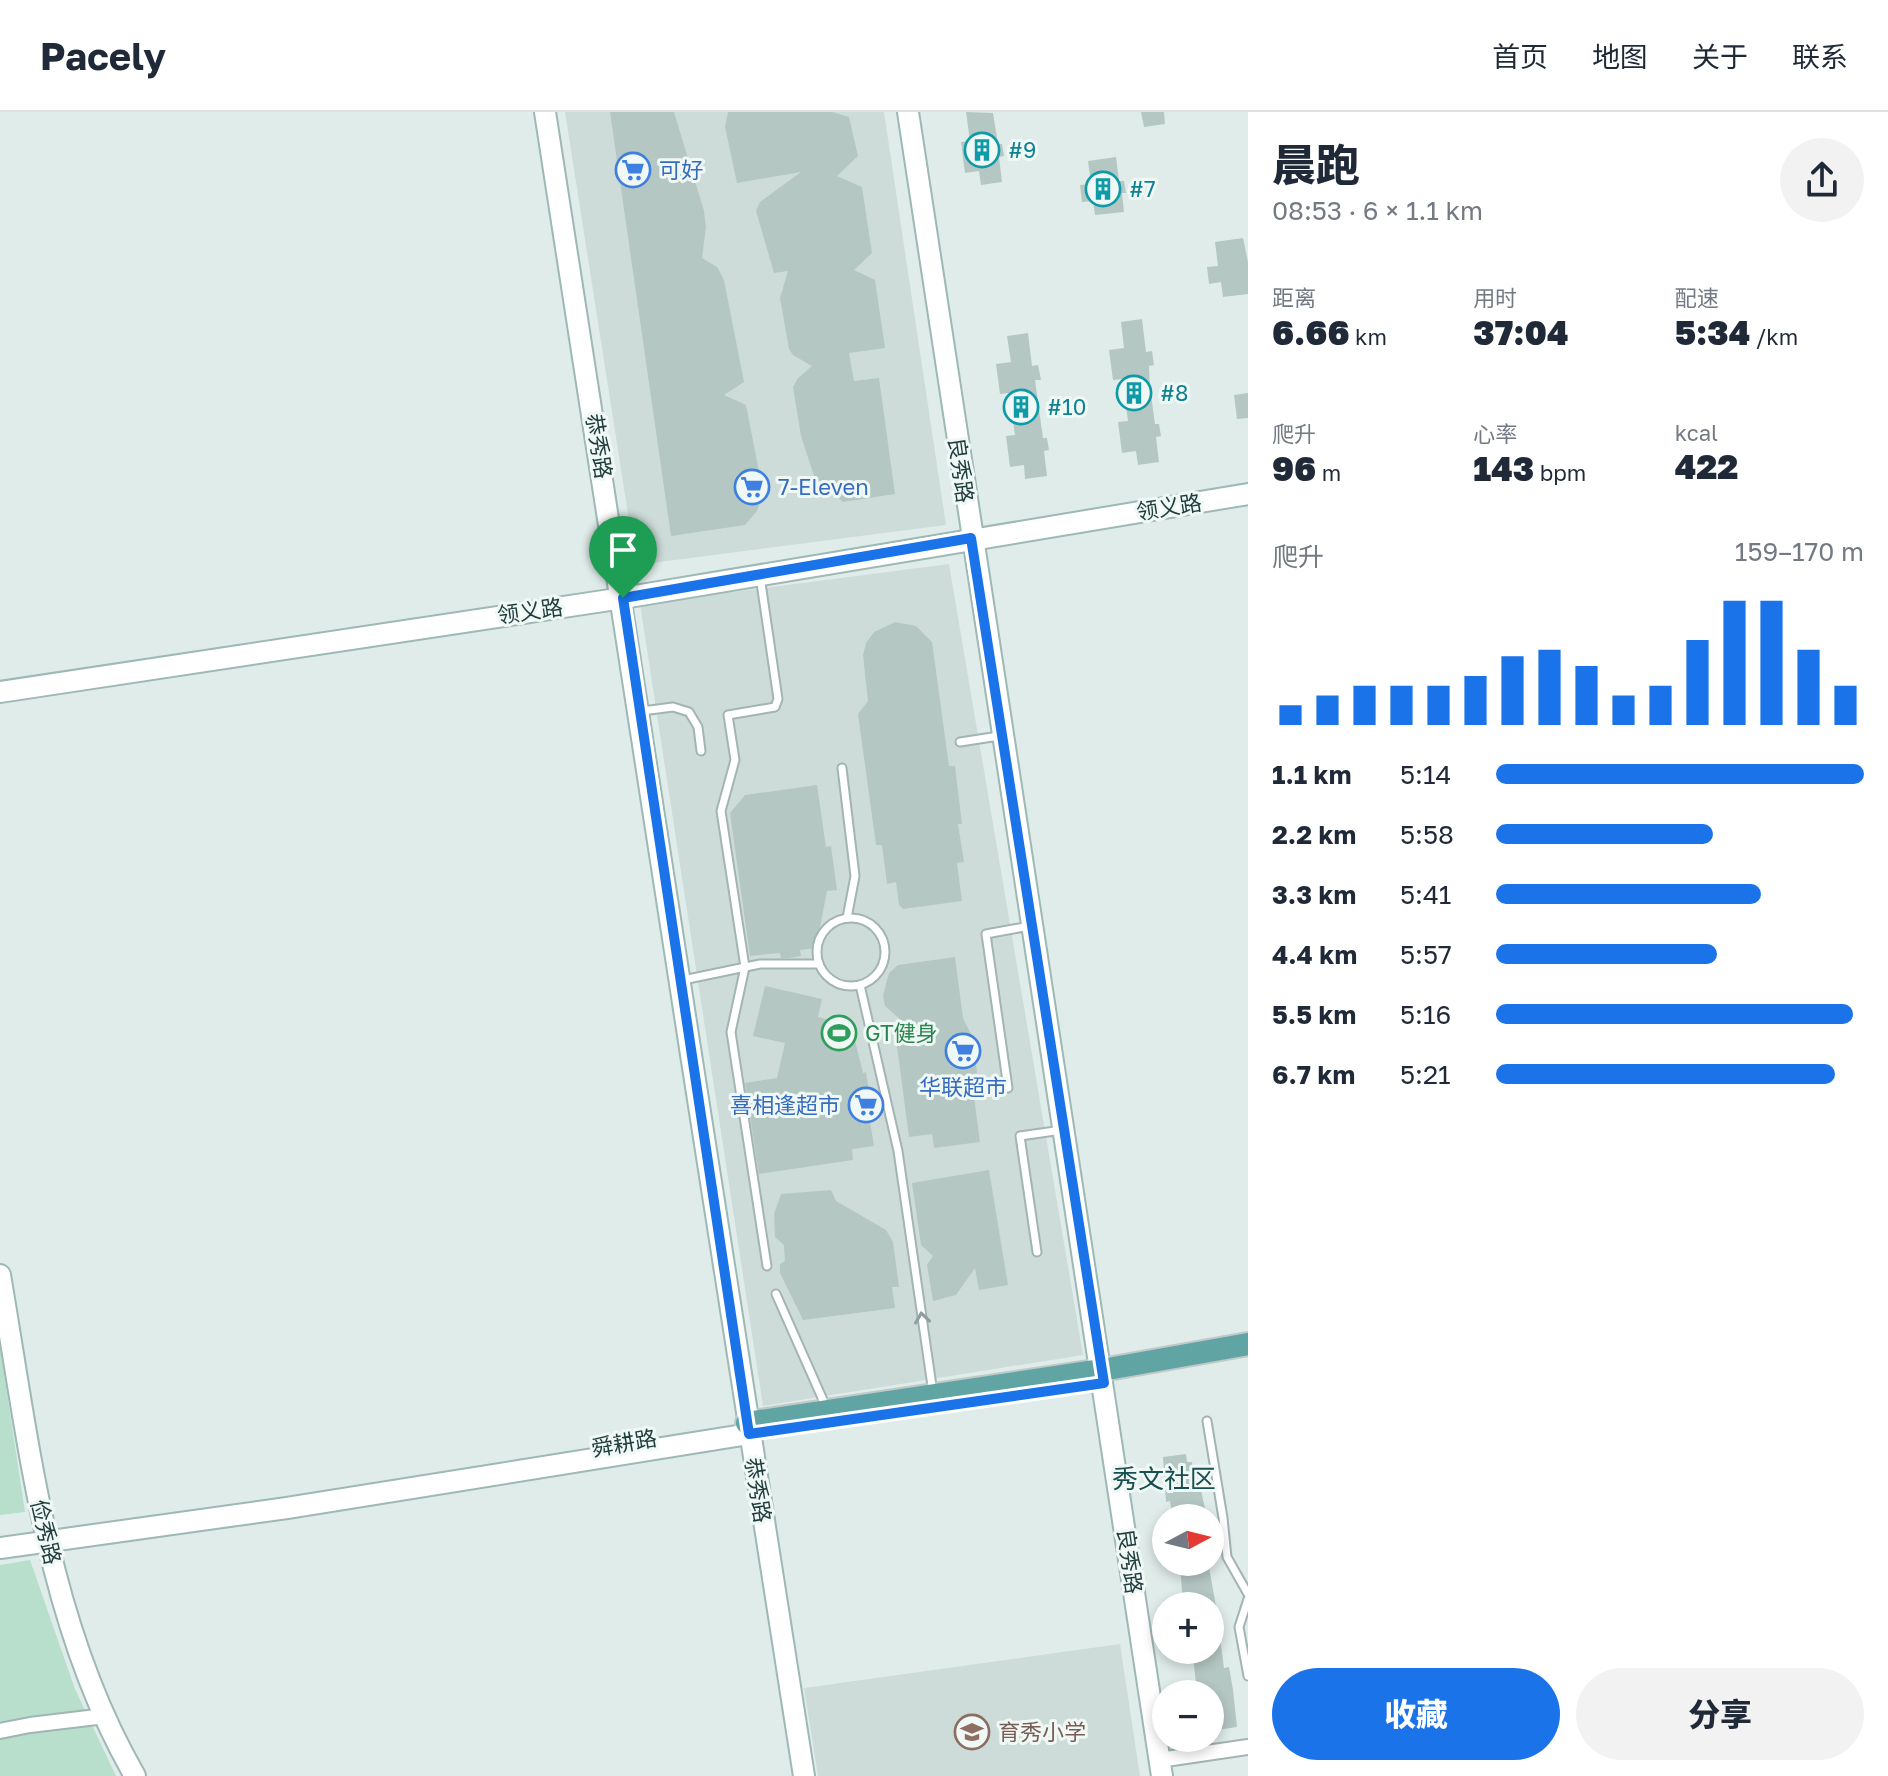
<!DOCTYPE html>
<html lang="zh">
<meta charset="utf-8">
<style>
body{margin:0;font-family:"Golos Text","Noto Sans SC",sans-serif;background:#f2f2f3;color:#1f2937;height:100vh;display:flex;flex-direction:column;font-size:30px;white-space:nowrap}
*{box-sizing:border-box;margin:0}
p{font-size:26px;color:#747a83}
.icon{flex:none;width:44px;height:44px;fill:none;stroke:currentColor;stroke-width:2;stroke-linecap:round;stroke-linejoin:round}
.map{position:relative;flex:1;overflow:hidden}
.sheet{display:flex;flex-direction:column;background:#fff;width:640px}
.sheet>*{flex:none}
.needle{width:52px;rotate:83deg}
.buttons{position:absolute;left:1152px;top:1392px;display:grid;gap:16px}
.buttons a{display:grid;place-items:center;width:72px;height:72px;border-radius:50%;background:#fff;box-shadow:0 4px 12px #0003;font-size:40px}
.pin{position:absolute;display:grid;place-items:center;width:68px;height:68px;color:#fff;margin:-82px -34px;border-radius:50% 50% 50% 0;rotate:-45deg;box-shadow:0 0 8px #0007}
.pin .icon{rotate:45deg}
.round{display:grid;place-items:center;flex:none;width:84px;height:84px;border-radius:42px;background:#f2f2f3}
.summary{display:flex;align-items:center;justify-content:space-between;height:136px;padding:0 24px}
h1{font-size:44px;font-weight:800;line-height:60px}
.figures{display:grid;grid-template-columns:repeat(3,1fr);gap:12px;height:136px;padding:8px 24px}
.figures div{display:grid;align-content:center}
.figures b{font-size:34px;font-weight:800}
.figures small{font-size:22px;font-weight:400}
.figures p{font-size:22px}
.chart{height:224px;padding:16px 24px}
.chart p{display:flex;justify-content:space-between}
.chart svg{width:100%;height:144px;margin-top:8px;stroke:#1a73e8;stroke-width:6}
.primary-button{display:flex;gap:16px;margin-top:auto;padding:16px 24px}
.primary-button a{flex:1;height:92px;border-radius:48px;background:#1a73e8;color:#fff;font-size:32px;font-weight:800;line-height:92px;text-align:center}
.primary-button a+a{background:#f2f2f3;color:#1f2937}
ul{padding:0 24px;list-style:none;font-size:26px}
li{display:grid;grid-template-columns:128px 96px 1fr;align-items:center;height:60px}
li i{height:20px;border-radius:10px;background:#1a73e8}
header{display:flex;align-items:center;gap:48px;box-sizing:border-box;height:112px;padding:0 40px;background:#fff;border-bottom:2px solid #e0e1e3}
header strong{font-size:38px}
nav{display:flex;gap:44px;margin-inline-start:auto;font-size:28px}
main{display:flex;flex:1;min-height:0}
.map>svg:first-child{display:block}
.built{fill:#cedcd9}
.green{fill:#b7dfcc}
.building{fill:#b5c7c3}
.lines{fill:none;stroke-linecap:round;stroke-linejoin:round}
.lane-casing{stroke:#a2b4b3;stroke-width:11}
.street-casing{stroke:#a2b4b3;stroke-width:18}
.secondary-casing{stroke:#9db8b5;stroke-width:24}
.primary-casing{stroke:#c0c9c9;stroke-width:26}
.lane{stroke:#fff;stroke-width:7}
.street{stroke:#fff;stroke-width:14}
.secondary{stroke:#fff;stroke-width:20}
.primary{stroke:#61a4a4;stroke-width:22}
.oneway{stroke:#8f9e9e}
.route-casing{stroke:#fff;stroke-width:16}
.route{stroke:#1a73e8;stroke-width:10}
.labels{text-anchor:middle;stroke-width:6;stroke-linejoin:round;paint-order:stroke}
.culture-label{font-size:22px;fill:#0d838f;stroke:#f0f8f6;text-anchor:start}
.shop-label{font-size:22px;fill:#366cbe;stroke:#f0f8f6;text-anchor:start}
.street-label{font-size:22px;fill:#1f3d3d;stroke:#f0f8f6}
.leisure-label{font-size:22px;fill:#27864d;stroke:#f0f8f6;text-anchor:start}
.education-label{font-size:22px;fill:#785e54;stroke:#f0f8f6;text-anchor:start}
.quarter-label{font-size:26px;fill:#1a4f50;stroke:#f0f8f6}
</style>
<header>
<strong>Pacely</strong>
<nav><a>首页</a><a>地图</a><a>关于</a><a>联系</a></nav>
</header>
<main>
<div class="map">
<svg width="1248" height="1664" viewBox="0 0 1248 1664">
<rect width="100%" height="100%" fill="#e0ecea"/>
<g class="built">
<path d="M565,0H884L946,413L636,453Z"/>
<path d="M949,452L1083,1243L763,1294L640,492Z"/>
<path d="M1120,1532L1140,1664H818L804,1576Z"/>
</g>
<g class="green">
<path d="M0,1235L25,1400L0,1403Z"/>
<path d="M30,1448L75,1577L116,1664H0V1453Z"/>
</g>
<g class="building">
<path d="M610,0H674L704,99L706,115L702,146L717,155L724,168L744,270L724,283L746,293L762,375V386L757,399L745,413L671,424Z"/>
<path d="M728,0H832L849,5L858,44L837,64L862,75L872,141L854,158L875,168L885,236L849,241L854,269L879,266L895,382L843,390L814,364L801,324L793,275L798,266L812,254L793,243L789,237L780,186L788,159L774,161L756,99L760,90L801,60L737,71L725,15Z"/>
<path d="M966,0L993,1L998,32H1002L1004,44L999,45L1002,70L981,73L979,59L965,61L961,30L970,29Z"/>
<path d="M1141,0H1164L1165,12L1144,15Z"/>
<path d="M1116,45L1119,69H1124L1126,81H1122L1124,100L1095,103L1093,89L1082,90L1080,73L1091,72L1088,49Z"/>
<path d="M1243,126L1248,150V182L1223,185L1221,170L1209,172L1207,155L1218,154L1215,130Z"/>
<path d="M1142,207L1146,240L1152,239L1154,253L1149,254L1150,276L1155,312H1159L1161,324L1156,325L1159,350L1138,353L1136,339L1122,341L1118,310L1128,309L1122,267L1113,268L1109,238L1124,236L1121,210Z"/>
<path d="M1028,221L1032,254L1038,253L1041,268H1035L1038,290L1043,326H1047L1049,338L1044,339L1047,364L1025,367L1024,353L1010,355L1006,324L1015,323L1009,281L1000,282L996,252L1011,250L1007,224Z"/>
<path d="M1248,281V306L1237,307L1234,283Z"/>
<path d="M895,510L916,514L932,530L949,654H955L962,712H958L964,750L957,751L962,789L903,797L899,793L896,770L887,772L882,733H876L858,602L868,589L863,543L866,531L874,520Z"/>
<path d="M817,673L826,735L831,734L837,778L827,779L816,836L800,838L801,844L789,846H781L780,841L750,844L730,701L745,683Z"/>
<path d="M955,845L963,906L972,924L977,961L971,962L980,1030L934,1036L932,1022L909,1025L896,927L902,909L885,894L883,883L889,861L898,853Z"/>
<path d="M765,874L822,887L818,905L833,909L854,925L863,961L866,960L872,996L868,997L874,1034L852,1037L853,1048L759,1062L745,971L777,966L785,931L753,924Z"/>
<path d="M989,1058L1008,1173L979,1178L975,1156L956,1183L933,1189L927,1153L933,1144L921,1133L912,1071Z"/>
<path d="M831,1078L836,1089L886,1118L893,1130L899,1175H892L895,1196L803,1208L780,1161V1152L785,1149L784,1133L775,1125L774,1102L781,1082Z"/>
<path d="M1186,1342L1187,1350H1192L1194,1365L1198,1364L1207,1406H1173L1170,1389L1166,1390L1163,1345Z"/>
<path d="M1180,1450H1208L1216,1494H1183Z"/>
<path d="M1217,1503L1224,1556L1229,1555L1233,1578L1237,1615L1210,1619V1582H1200L1199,1571H1196L1192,1538H1210V1504Z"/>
</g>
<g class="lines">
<g class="lane-casing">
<g id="lane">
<path d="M760,464L778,587L775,595L728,603L735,648L721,699L745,855L731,920L767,1154"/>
<path d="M642,599L673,595L689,600L698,615L701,639"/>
<path d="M960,630L999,624"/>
<path d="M842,656L855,764L847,806"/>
<circle cx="851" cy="840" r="34"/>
<path d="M683,868L760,852H819"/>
<path d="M860,873L898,1039L933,1281"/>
<path d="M1008,976L986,822L1030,814"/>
<path d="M1037,1140L1020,1024L1062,1018"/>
<path d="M776,1182L827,1297"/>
<path d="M1207,1309L1223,1406L1227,1445L1248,1482"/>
<path d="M1248,1487L1239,1515L1248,1564"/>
</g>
</g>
<g class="street-casing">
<g id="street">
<path d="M0,1619L30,1613L105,1604"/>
<path d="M1159,1648L1248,1635"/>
</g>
</g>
<g class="secondary-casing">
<g id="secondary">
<path d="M545,0C634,554 714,1110 804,1664"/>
<path d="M908,0C989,555 1080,1109 1162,1664"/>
<path d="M0,580L623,486L1248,382"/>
<path d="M0,1163C29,1332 47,1512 135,1664"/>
<path d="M0,1436L287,1396L749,1322"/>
</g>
</g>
<g class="primary-casing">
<path id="primary" d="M747,1311L1102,1258L1248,1232"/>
</g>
<use href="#lane" class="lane"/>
<use href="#street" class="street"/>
<use href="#secondary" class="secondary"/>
<use href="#primary" class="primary"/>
</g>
<defs><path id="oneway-chevron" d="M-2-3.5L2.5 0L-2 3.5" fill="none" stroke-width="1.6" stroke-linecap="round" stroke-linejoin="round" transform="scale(2)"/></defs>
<use class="oneway" href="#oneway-chevron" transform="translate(922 1206) rotate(-98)"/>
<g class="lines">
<g class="route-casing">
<path id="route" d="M971,426L1104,1271L749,1322L623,486Z"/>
</g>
<use href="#route" class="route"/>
</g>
<defs>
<g id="building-ring" transform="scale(1.8)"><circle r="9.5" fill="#f0f8f6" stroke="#0f9aa8" stroke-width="1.5"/><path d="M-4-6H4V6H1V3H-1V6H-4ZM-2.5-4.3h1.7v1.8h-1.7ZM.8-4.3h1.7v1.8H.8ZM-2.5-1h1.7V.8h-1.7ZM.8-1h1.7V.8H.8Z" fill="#0f9aa8"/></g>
<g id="supermarket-ring" transform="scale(1.8)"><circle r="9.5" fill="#f0f8f6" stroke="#3f7fe0" stroke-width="1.5"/><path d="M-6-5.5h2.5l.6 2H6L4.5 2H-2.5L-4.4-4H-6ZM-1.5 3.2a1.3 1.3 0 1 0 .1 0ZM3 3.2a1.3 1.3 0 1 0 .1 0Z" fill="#3f7fe0"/></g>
<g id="stadium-ring" transform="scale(1.8)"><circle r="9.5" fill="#f0f8f6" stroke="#2e9e5b" stroke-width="1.5"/><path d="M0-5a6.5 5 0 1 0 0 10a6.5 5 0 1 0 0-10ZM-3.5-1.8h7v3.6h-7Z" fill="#2e9e5b"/></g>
<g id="school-ring" transform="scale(1.8)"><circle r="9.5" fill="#f0f8f6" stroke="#8d6e63" stroke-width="1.5"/><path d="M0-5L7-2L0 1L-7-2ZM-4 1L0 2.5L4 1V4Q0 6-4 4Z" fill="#8d6e63"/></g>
</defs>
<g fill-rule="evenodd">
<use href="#building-ring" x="982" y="38"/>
<use href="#supermarket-ring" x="633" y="58"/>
<use href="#building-ring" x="1103" y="77"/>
<use href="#building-ring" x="1134" y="281"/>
<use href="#building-ring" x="1021" y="295"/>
<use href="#supermarket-ring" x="752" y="375"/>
<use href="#stadium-ring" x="839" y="921"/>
<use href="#supermarket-ring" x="963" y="939"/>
<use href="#supermarket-ring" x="866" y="993"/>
<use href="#school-ring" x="972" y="1620"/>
</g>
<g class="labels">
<g class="culture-label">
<text x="1008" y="46">#9</text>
<text x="1129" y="85">#7</text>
<text x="1160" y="289">#8</text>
<text x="1047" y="303">#10</text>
</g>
<g class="shop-label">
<text x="659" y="66">可好</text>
<text x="778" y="383">7-Eleven</text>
<text x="963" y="983" text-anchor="middle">华联超市</text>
<text x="840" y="1001" text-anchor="end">喜相逢超市</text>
</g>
<g class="street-label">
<text transform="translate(599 334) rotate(81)" y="8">恭秀路</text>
<text transform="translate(961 358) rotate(82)" y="8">良秀路</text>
<text transform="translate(1169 395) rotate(-9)" y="8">领义路</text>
<text transform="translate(530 499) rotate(-8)" y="8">领义路</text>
<text transform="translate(624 1331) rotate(-10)" y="8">舜耕路</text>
<text transform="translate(758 1378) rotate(81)" y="8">恭秀路</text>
<text transform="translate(46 1420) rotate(77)" y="8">俭秀路</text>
<text transform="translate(1130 1449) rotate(82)" y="8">良秀路</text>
</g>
<g class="leisure-label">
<text x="865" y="929">GT健身</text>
</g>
<g class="education-label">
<text x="998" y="1628">育秀小学</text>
</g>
<g class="quarter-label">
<text x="1164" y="1376">秀文社区</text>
</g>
</g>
</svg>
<div class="buttons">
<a><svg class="needle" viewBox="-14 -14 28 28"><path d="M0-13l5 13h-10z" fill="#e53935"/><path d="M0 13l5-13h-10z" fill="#747a83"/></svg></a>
<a>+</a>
<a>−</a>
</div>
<div class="pin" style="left:623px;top:486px;background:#1e9e55"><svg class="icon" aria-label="arrive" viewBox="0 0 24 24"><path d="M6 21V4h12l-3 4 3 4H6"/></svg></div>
</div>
<section class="sheet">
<div class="summary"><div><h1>晨跑</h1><p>08:53 · 6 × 1.1 km</p></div><a class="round"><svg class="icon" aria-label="share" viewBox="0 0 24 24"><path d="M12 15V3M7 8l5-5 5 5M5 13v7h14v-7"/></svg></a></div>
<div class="figures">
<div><p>距离</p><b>6.66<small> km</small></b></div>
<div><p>用时</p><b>37:04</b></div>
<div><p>配速</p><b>5:34<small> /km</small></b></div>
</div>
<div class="figures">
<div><p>爬升</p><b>96<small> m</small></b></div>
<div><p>心率</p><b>143<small> bpm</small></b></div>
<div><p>kcal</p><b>422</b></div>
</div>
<div class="chart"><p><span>爬升</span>159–170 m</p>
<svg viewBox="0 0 160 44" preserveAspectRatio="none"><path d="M5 44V38M15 44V35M25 44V32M35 44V32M45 44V32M55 44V29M65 44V23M75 44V21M85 44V26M95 44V35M105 44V32M115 44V18M125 44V6M135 44V6M145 44V21M155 44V32"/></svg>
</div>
<ul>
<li><b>1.1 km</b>5:14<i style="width:100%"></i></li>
<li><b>2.2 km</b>5:58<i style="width:59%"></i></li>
<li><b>3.3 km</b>5:41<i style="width:72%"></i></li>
<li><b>4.4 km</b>5:57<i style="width:60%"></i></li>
<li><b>5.5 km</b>5:16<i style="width:97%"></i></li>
<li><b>6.7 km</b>5:21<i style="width:92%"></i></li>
</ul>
<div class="primary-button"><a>收藏</a><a>分享</a></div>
</section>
</main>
